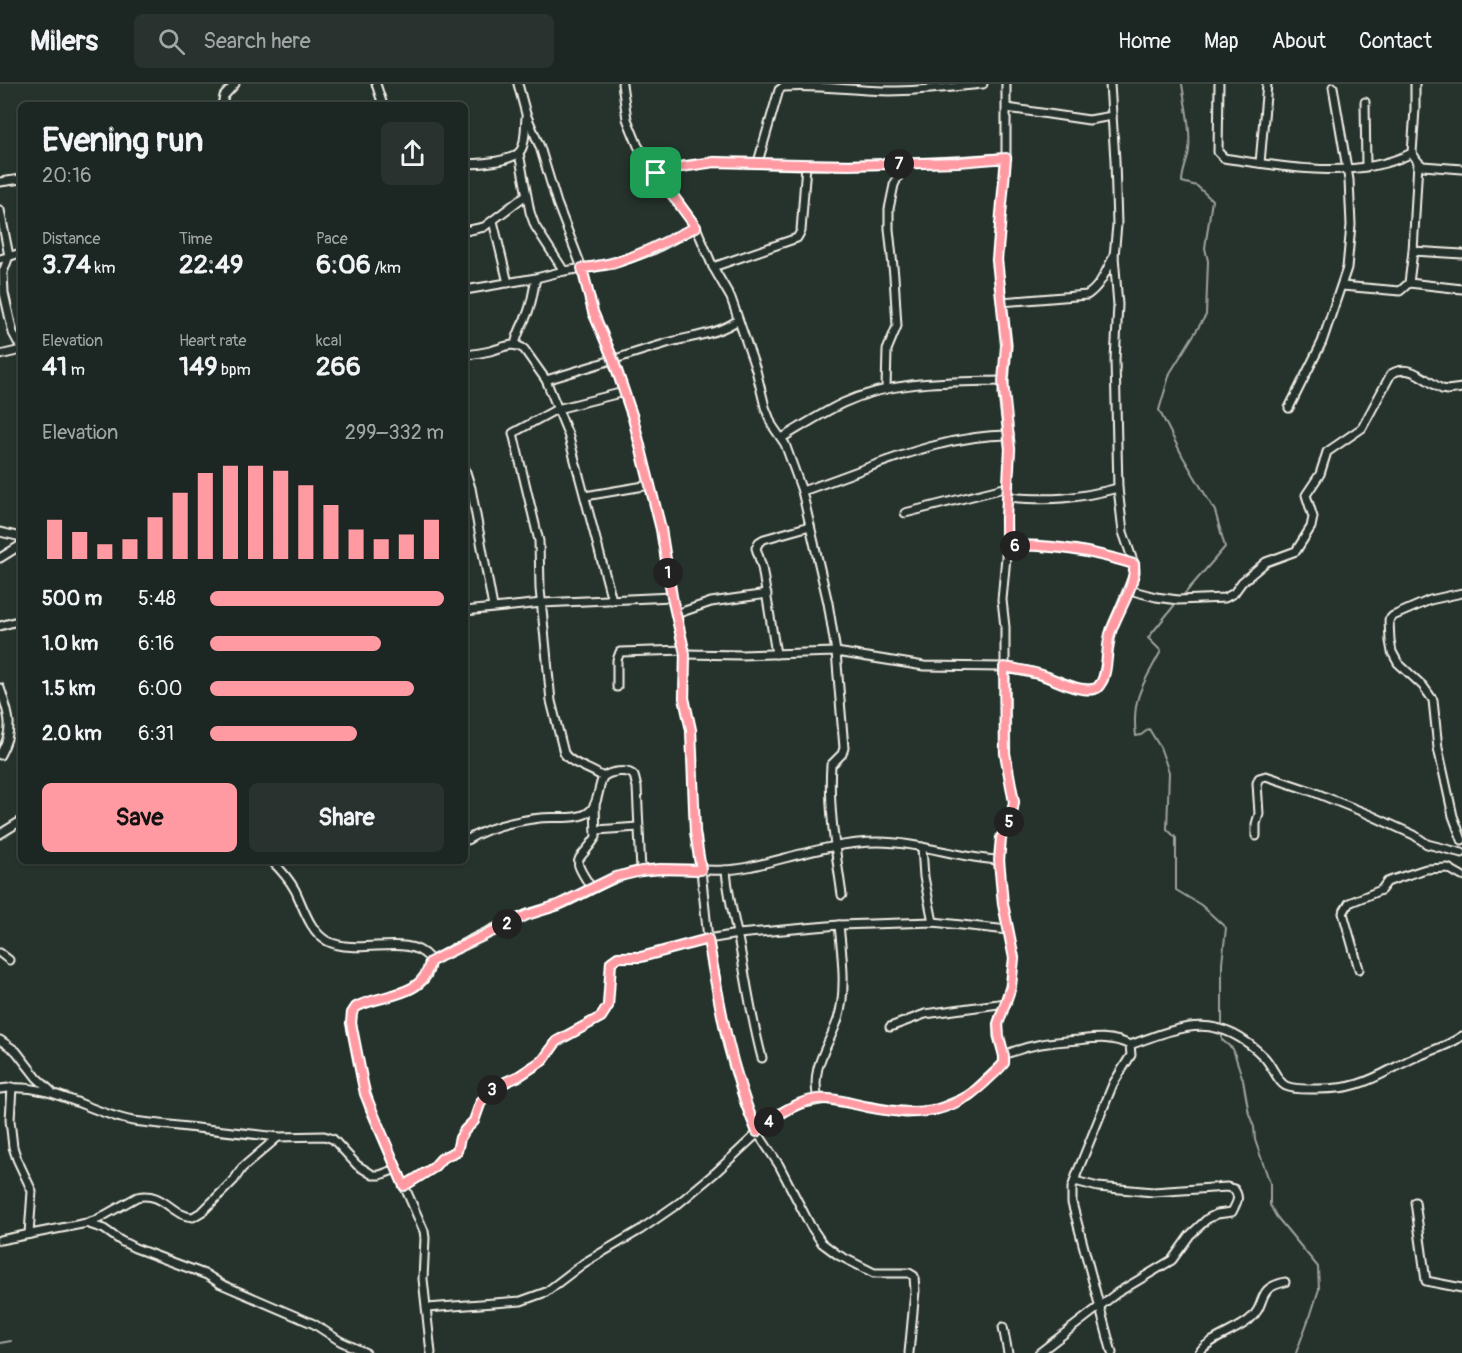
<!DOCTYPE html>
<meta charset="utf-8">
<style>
body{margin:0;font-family:Pangolin,sans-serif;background:#29322f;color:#f1f3f6;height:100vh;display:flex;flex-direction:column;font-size:22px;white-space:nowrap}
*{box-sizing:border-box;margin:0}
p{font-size:20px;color:#a0a5a5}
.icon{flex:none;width:33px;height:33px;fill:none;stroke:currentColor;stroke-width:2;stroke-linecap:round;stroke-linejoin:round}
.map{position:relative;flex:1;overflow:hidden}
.details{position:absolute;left:18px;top:18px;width:450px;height:762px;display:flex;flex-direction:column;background:#1c2622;border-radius:9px;box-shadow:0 2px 4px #0004,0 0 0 2px #3a4340}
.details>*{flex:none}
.pin{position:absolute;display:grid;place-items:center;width:51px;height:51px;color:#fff;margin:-26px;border-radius:12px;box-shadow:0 3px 9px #0006}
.km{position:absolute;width:30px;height:30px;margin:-15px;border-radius:50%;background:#222;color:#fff;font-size:16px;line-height:30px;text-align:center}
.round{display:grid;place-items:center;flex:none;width:63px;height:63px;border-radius:9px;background:#29322f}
.head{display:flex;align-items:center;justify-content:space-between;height:102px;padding:0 24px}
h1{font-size:33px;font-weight:700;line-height:45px}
.figures{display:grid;grid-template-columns:repeat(3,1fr);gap:9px;height:102px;padding:6px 24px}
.figures div{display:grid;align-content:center}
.figures b{font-size:26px;font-weight:700}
.figures small{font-size:16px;font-weight:400}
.figures p{font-size:16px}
.chart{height:168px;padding:12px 24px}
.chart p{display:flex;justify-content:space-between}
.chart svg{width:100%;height:108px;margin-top:6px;stroke:#ff9aa2;stroke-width:6}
.cta{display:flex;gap:12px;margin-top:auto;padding:12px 24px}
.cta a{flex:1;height:69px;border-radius:9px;background:#ff9aa2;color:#111;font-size:24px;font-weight:700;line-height:69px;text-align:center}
.cta a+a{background:#29322f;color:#f1f3f6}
ul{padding:0 24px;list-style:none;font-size:20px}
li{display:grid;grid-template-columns:96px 72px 1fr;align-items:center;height:45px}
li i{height:15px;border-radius:8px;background:#ff9aa2}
header{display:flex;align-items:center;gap:36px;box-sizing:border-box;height:84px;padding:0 30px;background:#1c2622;border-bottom:2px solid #3a4340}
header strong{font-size:28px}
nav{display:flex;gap:33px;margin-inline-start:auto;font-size:21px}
.search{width:420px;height:54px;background:#29322f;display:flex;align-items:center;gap:15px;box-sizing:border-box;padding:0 21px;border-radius:9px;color:#a0a5a5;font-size:22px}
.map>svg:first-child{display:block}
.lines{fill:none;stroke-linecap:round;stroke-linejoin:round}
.stream{stroke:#9fa39b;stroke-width:2}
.street-casing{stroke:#f4f1e8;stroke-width:11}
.street{stroke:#26332d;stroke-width:7}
.route-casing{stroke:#fff;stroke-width:12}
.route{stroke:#ff9aa2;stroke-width:8}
</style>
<header>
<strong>Milers</strong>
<div class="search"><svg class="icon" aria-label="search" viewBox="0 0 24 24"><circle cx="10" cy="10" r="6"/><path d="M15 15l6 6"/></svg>Search here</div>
<nav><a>Home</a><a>Map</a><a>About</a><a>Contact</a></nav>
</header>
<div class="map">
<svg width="1462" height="1269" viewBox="0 0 1462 1269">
<rect width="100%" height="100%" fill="#26332d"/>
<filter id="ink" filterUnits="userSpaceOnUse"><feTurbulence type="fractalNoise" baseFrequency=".0167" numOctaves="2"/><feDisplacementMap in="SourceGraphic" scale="12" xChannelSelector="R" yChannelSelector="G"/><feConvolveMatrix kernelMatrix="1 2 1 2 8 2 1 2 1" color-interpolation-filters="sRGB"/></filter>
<g filter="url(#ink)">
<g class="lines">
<g class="stream">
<path d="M1181,514L1225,463L1215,427L1183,373L1159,326L1170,289L1206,231L1208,177L1205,164L1212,116L1197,102L1182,98C1182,87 1188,77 1189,66C1191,44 1185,21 1182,0"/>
<path d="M1177,518L1148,554L1161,567C1144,599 1131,613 1136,652L1141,651L1149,645L1160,663L1169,688L1167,745L1176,754V806L1201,821L1226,844L1222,879V943"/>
<path d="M1222,949V956L1233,965L1243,996L1249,1030L1254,1043L1255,1056L1270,1099V1121L1276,1132L1318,1183L1319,1205L1310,1233"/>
<path d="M0,1259L11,1257"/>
<path d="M1296,1269L1309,1234"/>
</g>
<g class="street-casing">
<g id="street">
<path d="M376,0L383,21"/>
<path d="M518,0L526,30L540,63L557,119L582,184L593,228L613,275L633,334L661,445L672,513L685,570L684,614L691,646L695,748L701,786L708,855L728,962L745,1019L757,1048L779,1081L810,1141L822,1159L838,1171L874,1189H909L914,1192L915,1207L909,1269"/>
<path d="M622,0L627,35L638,62L696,143L713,183L731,214L756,286L765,323L772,341L785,360L802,407L828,519L836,568L844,664L842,670L831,681C828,723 836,769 842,811"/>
<path d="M1219,0L1218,68L1224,74C1284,83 1355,97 1412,69"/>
<path d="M1415,0V25L1412,69L1418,78L1423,82L1462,85"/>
<path d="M1365,18L1366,82"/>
<path d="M222,21L224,12L235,0"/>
<path d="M1007,24L1089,36L1112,32"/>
<path d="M519,69L530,128L535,142L564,187"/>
<path d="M758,78L779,6L783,3C817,0 855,7 890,7C921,7 952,3 983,0"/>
<path d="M1260,79L1267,0"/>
<path d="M465,80C477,80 514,78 521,66C526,58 525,42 526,33"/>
<path d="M656,89L675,83L715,78L806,81L904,80L1006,74"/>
<path d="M0,98L21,95"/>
<path d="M0,126L9,172L3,188L4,209L13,249L21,264"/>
<path d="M493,137L508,199"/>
<path d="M465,147L484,143L526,111"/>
<path d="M1413,167L1462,170"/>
<path d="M0,175L21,169"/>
<path d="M713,183L797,154L801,147L806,81"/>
<path d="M1409,199L1462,205"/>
<path d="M1342,202L1400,207L1409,199L1413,167L1418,78"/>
<path d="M465,206L536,194L564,187L613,180L655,165L696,143"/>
<path d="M1002,218L1087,211C1101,202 1106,186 1114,172"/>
<path d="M515,261C517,250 521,243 526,233C532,221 533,207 536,194"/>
<path d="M0,271L21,266"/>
<path d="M465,271C474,270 482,269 490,267C503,264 512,257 524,265L546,296L568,350L612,516"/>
<path d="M546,296C587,284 627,271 667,259C691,252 717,251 738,236"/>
<path d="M886,305L887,266L897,242L894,192L889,145V125L894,101L904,80"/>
<path d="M1289,324L1322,258L1347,184L1351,141L1349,96L1333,3"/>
<path d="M782,354C802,342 822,329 843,319C893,296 949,298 1003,297"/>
<path d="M465,385L471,404L493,523"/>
<path d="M802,407C870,385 936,351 1009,351"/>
<path d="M585,412L650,401"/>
<path d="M1007,413C1051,417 1075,415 1118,404"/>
<path d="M905,429L1008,403"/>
<path d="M0,448L21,453"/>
<path d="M1007,462C1051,459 1092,467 1134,480"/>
<path d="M0,474L21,461"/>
<path d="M1129,506L1156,513L1178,516L1225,514L1234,509L1242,498L1266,478L1296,467L1311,443L1313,433L1306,411L1320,390L1327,368L1362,344L1391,290C1409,278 1426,297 1442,305L1447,306L1462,304"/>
<path d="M1462,509L1430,516L1393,532L1389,536L1390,557L1392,568L1398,579L1423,602L1433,616L1438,664L1453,732L1462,756"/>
<path d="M465,527L542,519L672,513"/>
<path d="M676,530L711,518L767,510"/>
<path d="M0,542L21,536"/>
<path d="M685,570L741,571L836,568L924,582L1004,583L1041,591L1078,604L1092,606L1097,604L1103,596L1112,544L1135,488L1134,480L1123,448L1118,404L1115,276L1118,221L1114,172L1117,141L1115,76L1110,0"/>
<path d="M776,570L762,483L756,464L759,458L764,455L810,442"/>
<path d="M617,603V576L620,568L685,566"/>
<path d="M0,604C9,631 15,644 0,671"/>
<path d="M603,693C591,684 570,680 564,669L551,617L540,505L539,457L513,349L557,325L624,308"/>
<path d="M597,746L638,743"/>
<path d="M0,750L21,737"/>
<path d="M1256,752V740L1259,730L1257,699L1259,694L1266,692L1311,707L1368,730L1414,751L1427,760L1462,769"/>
<path d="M465,757C487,743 514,737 540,734C554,732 579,737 590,727C599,719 598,703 603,693C609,688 628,684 634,692C635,694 636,701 637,703L641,787"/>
<path d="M922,763L924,793L933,838"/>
<path d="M272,777C281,786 289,795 295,806C303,822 310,848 327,857C360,873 408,848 429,874C436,911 378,911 356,923L352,929L351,939L362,996L370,1024L424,1147L425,1154L423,1195L431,1269"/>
<path d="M726,786C728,813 735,837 740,864C747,901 752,937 762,974"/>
<path d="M591,803C569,770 579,780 596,753L595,721"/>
<path d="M0,869L9,876"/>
<path d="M430,878C461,860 495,843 528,830C538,827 549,825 559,821C586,810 609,793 639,787C675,781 712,791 748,783C790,774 834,758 878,758C919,758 958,774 999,776"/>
<path d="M1359,885L1343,829L1349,819L1381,806L1387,798L1395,795L1426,785L1448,784L1462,792"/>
<path d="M890,943L925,930L1006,919"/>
<path d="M0,956L16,967L37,994L51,1007"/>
<path d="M1130,961C1184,941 1218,927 1264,973C1272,981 1278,999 1286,1002C1295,1006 1307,1005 1318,1005C1330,1005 1346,1004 1358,1000C1379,994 1397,981 1416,973C1432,966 1447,963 1462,952"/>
<path d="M1004,971C1031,960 1050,958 1078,956C1097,954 1112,952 1130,961L1131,971L1113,1000L1077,1089L1072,1104V1119L1112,1269"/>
<path d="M12,1003L10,1036L13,1063L17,1075L32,1107L29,1150"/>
<path d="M0,1005C51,997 86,1028 133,1037L278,1053L324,1052L333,1055L357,1081L373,1091H380L396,1085"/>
<path d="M818,1015C810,983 828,964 838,935C847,907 842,871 839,841"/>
<path d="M404,1102L433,1084L442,1074L457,1067L460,1054L465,1046L474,1037L480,1020L486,1011L501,1000L519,992L544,976L557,957L601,933L608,922L611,878L618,873H641L708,855L738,850L839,841L933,838L1008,846"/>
<path d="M1415,1118L1426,1197L1462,1204"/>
<path d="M89,1140L104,1145L121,1157L135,1164L207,1191L221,1200L314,1240L340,1257L366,1269"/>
<path d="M0,1156L87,1139L96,1136L137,1113C164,1107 171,1132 193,1133L203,1127L234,1096L242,1084L278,1053"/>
<path d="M427,1224L521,1217L546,1208L584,1179L640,1146L679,1119L715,1089L777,1031L799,1020L825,1015L906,1029L935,1026L969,1012L1004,979V971L998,952V940L1010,903L1014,874L1003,820L999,776L1001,754L1011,734L1014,718L1005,669V543L1002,516L1007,462L1006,434L1010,365L1003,310L1007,261L997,176L1006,74V0"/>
<path d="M1003,1243L1008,1269"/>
<path d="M1039,1269L1117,1209L1172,1176L1190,1151L1207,1135L1217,1130L1232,1128C1236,1119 1241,1115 1234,1105L1227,1103L1153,1108L1098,1103L1075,1097"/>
<path d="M1199,1269C1206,1256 1236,1247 1249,1236C1269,1219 1254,1205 1285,1198"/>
</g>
</g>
<use href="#street" class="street"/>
</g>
</g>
<g class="lines" filter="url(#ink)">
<g class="route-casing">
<path id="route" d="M1006,74L997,176L1006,261L1003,297L1010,365L1006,434V462C1051,459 1092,467 1134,480C1136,503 1117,528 1110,550C1105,568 1110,591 1097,604C1079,610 1058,596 1042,591C1030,587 1017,585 1004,583L1005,669L1014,718L1011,735L1001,754L999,776L1003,820L1014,874L1011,903L998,940L999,952L1004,972V979C998,987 991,992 984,999C949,1032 913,1032 868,1023C852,1020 834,1013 817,1015C794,1018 774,1033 757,1048C731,986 719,921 708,855L641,873H618L611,878L608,922L601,933L557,957L543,976L519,992L501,1000L486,1011L480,1020L474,1037L465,1046L460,1054L457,1067L442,1074L433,1084L404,1102L365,1010L351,939L352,929L356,923C382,909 423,915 430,878L443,871L527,831L558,821L615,793L641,787L660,785L701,786L695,748L691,646L684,614L685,570L672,513L661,445L633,334L613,275L593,228L582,184C629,180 655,162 696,143L656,89L675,84L714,78L848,81L959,78Z"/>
</g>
<use href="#route" class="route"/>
</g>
</svg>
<div class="pin" style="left:656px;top:89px;background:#1e9e55"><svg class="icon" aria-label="arrive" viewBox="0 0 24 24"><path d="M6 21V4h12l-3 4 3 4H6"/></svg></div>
<b class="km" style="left:668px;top:489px">1</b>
<b class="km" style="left:507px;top:840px">2</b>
<b class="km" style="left:492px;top:1006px">3</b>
<b class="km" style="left:769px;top:1038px">4</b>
<b class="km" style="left:1009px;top:738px">5</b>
<b class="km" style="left:1015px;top:462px">6</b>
<b class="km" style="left:899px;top:80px">7</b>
<section class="details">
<div class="head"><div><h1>Evening run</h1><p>20:16</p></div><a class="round"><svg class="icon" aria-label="share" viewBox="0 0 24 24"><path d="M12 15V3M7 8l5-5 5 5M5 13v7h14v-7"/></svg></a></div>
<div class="figures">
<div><p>Distance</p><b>3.74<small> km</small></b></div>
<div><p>Time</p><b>22:49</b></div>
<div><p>Pace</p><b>6:06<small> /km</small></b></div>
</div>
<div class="figures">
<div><p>Elevation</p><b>41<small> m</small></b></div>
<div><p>Heart rate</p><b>149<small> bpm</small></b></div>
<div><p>kcal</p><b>266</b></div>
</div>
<div class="chart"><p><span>Elevation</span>299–332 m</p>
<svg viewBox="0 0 160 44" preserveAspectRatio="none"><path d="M5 44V28M15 44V33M25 44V38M35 44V36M45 44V27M55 44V17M65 44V9M75 44V6M85 44V6M95 44V8M105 44V14M115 44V22M125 44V32M135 44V36M145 44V34M155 44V28"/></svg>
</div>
<ul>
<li><b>500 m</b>5:48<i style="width:100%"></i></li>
<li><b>1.0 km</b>6:16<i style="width:73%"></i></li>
<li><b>1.5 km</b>6:00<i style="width:87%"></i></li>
<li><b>2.0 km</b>6:31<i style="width:63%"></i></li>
</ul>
<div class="cta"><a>Save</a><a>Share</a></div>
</section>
</div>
